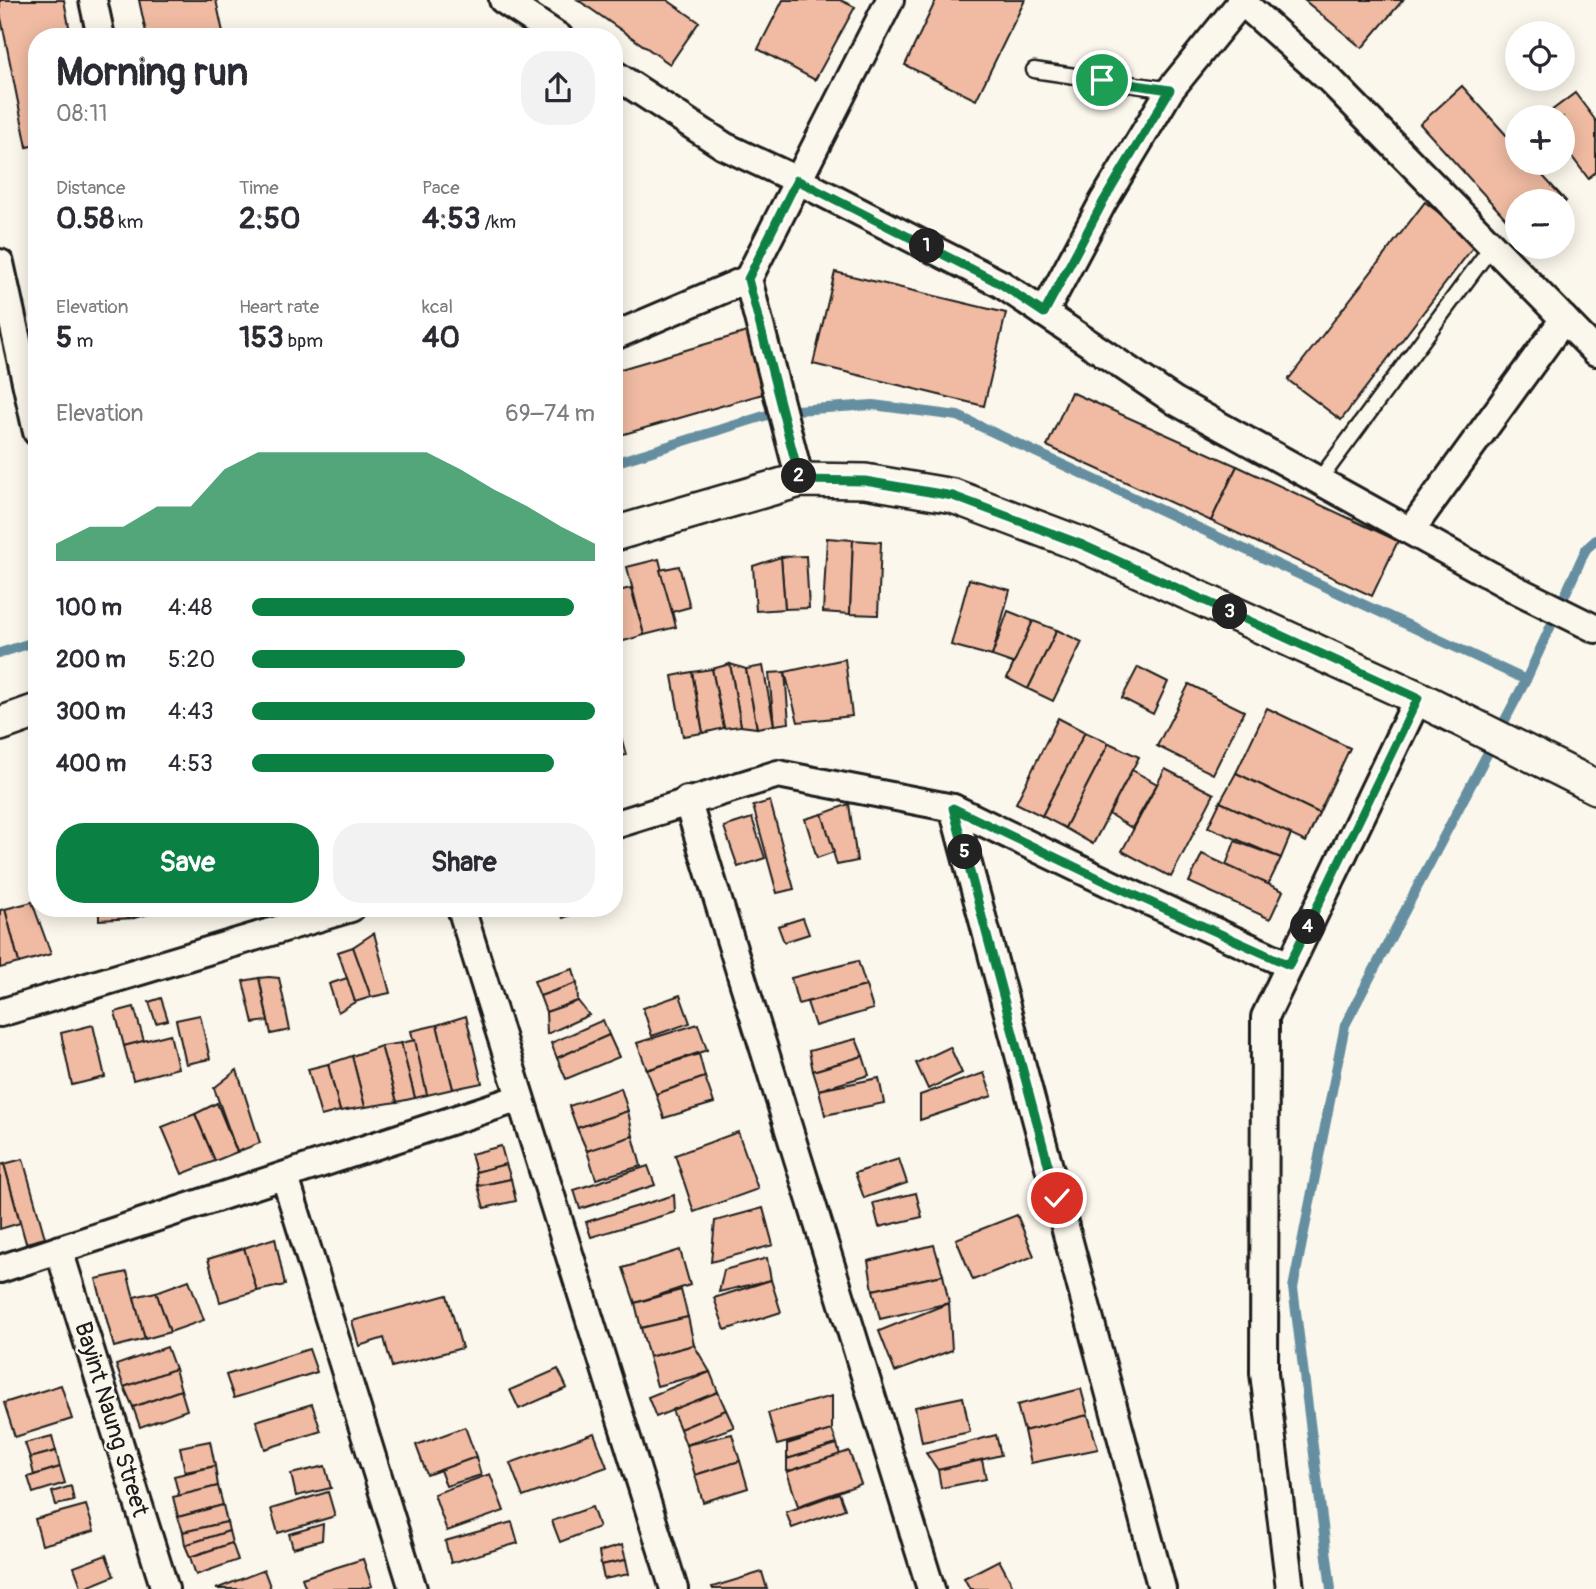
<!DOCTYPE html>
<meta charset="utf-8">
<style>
body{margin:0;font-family:Pangolin,sans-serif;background:#f2f2f3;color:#2b2b33;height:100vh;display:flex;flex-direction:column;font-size:26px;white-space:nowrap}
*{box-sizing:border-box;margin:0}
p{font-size:23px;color:#7c7c81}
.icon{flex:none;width:38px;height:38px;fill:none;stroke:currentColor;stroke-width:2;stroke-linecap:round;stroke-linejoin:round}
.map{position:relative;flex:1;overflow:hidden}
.drawer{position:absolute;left:28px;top:28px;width:595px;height:889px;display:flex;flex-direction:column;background:#fff;border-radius:28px;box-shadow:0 4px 18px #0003}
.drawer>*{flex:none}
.fabs{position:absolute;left:1505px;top:21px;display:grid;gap:14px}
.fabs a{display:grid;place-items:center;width:70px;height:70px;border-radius:50%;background:#fff;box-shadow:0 4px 18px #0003;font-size:35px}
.pin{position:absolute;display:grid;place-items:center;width:60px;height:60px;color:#fff;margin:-30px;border:4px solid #fff;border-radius:50%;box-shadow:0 2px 7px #0007}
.km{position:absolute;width:35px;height:35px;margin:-18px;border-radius:50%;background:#222;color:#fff;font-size:19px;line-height:35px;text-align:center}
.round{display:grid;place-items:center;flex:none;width:74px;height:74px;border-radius:28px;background:#f2f2f3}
.overview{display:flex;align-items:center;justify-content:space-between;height:119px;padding:0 28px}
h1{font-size:38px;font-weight:800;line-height:52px}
.stats{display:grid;grid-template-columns:repeat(3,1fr);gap:10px;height:119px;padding:7px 28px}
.stats div{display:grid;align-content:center}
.stats b{font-size:30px;font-weight:800}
.stats small{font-size:19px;font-weight:400}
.stats p{font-size:19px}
.chart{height:196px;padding:14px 28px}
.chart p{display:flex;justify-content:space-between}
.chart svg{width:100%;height:126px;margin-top:7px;fill:#0b8043;opacity:.7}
.action{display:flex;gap:14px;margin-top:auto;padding:14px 28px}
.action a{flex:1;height:80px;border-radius:28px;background:#0b8043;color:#fff;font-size:28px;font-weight:800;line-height:80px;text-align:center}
.action a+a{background:#f2f2f3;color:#2b2b33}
ul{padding:0 28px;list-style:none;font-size:23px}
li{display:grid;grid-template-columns:112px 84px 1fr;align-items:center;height:52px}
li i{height:18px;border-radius:9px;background:#0b8043}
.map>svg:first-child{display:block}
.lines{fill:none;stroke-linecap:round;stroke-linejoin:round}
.stream{stroke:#658fa0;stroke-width:10}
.building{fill:#f0bba2;stroke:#1c1c1c;stroke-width:2}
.service-casing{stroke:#1c1c1c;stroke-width:19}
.minor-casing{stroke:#1c1c1c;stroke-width:32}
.tertiary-casing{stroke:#1c1c1c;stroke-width:38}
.service{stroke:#fbf7ec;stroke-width:14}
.minor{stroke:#fbf7ec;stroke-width:26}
.tertiary{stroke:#fbf7ec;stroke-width:33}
.route-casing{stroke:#fff;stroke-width:14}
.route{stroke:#0b8043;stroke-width:9}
.labels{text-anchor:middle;stroke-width:5;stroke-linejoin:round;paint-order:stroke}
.street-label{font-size:24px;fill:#1c1c1c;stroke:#fbf7ec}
</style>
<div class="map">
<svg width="1596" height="1589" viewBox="0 0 1596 1589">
<rect width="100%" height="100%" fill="#fbf7ec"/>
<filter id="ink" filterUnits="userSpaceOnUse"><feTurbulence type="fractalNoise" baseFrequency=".0143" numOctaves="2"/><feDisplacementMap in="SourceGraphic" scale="14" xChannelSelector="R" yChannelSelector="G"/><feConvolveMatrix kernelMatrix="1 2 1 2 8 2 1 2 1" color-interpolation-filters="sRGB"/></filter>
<g filter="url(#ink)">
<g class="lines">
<g class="stream">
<path d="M614,463L780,411L873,405L958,416L1526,680"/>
<path d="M0,653L37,641"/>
<path d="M1331,1589L1293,1288L1345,1025L1526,680L1586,549L1596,540"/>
</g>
</g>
<g class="building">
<path d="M0,0H64L71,37H37V145L27,147L0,13Z"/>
<path d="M139,0H216L224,37H147Z"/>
<path d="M578,0H667L699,22L670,64Z"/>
<path d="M783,0H840L855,7L815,80L758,49Z"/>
<path d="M936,0H1025L976,100L905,65Z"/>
<path d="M1304,0H1403L1362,48Z"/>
<path d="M1462,86L1517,147V163H1531L1566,201L1563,204V201H1517V231L1420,124Z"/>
<path d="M1575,93L1596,121V172L1588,178L1563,145V117H1543Z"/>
<path d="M1425,202L1477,242L1341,420L1288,380Z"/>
<path d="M835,272L1006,313L984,406L813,364Z"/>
<path d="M747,332L766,393L614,437V371Z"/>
<path d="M1071,392L1237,466L1211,521L1047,446Z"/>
<path d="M1237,466L1398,541L1372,596L1211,521Z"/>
<path d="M827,538L853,540L850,614L823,612Z"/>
<path d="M853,540L881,542L878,615L850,614Z"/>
<path d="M806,556L809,608L785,609L781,557Z"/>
<path d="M781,557L785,609L756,611L753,566Z"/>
<path d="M659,559L676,627L644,635L627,567Z"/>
<path d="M679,566L690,607L672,612L660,570Z"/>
<path d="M969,579L1010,590L992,656L951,645Z"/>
<path d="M631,588L644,635L614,644V592Z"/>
<path d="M1008,611L1033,621L1015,664L992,656Z"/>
<path d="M1033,621L1057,630L1028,689L1007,678Z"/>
<path d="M1057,630L1082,642L1053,701L1028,689Z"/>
<path d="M845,659L852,716L798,722L785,672Z"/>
<path d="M730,664L746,669L757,728L741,726Z"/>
<path d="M730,664L741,726L724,728L712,669Z"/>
<path d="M763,666L774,725L757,728L746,669Z"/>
<path d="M1138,667L1168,682L1153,714L1122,698Z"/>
<path d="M712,669L724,728L703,733L692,672Z"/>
<path d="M692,672L703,733L683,736L672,676Z"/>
<path d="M785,672L789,723L774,725L769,673Z"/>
<path d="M1189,684L1244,711L1213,774L1157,746Z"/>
<path d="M1267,708L1350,748L1319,813L1236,773Z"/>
<path d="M614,711L626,755L614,758Z"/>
<path d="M1058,718L1085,732L1042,816L1016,803Z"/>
<path d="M1085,732L1109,743L1065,828L1042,816Z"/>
<path d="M1109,743L1139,757L1093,844L1065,828Z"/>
<path d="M1165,769L1214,794L1171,877L1122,851Z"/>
<path d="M1132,770L1157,784L1132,828L1109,814Z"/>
<path d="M1236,773L1319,813L1306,842L1220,802Z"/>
<path d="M770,801L794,889L777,893L753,806Z"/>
<path d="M1220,802L1291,834L1281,858L1208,827Z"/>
<path d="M849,804L857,861L837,865L822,814Z"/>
<path d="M822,814L834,852L817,858L805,819Z"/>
<path d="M752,818L765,858L738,867L724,827Z"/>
<path d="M1235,841L1281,858L1268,885L1226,865Z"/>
<path d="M1202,854L1283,891L1270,919L1189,882Z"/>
<path d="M32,902L51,954L19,963L5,909Z"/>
<path d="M99,908H131L134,918L99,920Z"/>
<path d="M131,908H160V911L134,918Z"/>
<path d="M559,908H590L563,918Z"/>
<path d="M5,909L19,963L0,968V910Z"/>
<path d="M803,918L809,934L784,942L778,926Z"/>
<path d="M374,933L390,993L371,997L353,947Z"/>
<path d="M353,947L371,997L355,1002L338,952Z"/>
<path d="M858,961L866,986L798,1004L791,978Z"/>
<path d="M573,969L577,983L540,996L534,981Z"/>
<path d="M269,977L279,978L290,1030L271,1034L259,978Z"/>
<path d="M259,978L268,1021L253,1023L243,981Z"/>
<path d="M347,978L355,1002L338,1012L329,984Z"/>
<path d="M577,983L578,1001L546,1012L540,996Z"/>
<path d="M866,986L873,1009L815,1026L807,1002Z"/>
<path d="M680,995L690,1023L652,1036L643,1008Z"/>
<path d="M161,998L168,1020L156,1023L149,1002Z"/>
<path d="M578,1001L589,1015L547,1034L546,1012Z"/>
<path d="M134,1007L144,1041L124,1046L115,1012Z"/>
<path d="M200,1015L210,1059L186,1064L176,1020Z"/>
<path d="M466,1016L482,1083L453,1089L437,1025Z"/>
<path d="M603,1020L609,1035L557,1058L551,1043Z"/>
<path d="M698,1024L707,1050L647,1070L637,1043Z"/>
<path d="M93,1025L105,1077L72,1085L61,1033Z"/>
<path d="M437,1025L453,1089L427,1095L411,1031Z"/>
<path d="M170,1034L178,1068L133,1080L124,1046Z"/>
<path d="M609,1035L619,1057L566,1079L557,1058Z"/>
<path d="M856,1039L863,1056L813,1071L809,1051Z"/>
<path d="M415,1040L427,1095L415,1098L401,1043Z"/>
<path d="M401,1043L415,1098L397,1102L381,1046Z"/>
<path d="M381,1046L397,1102L365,1107L352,1056Z"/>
<path d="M950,1047L962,1073L928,1089L916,1063Z"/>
<path d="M699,1054L705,1077L656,1094L647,1070Z"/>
<path d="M352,1056L365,1107L340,1111L328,1064Z"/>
<path d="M863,1056L869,1075L819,1090L813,1071Z"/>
<path d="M328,1064L340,1111L321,1116L308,1069Z"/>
<path d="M237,1070L260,1143L237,1152L214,1088Z"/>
<path d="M984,1073L992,1096L920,1120V1095Z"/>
<path d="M705,1077L714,1103L664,1118L656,1094Z"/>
<path d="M879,1078L884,1103L825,1115L819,1090Z"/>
<path d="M621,1088L628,1111L577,1128L569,1106Z"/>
<path d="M217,1103L237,1152L215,1161L195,1114Z"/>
<path d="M628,1111L633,1136L587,1151L577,1128Z"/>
<path d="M195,1114L215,1161L182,1174L162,1127Z"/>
<path d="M738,1132L758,1189L694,1212L675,1155Z"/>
<path d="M633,1136L641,1166L596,1179L587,1151Z"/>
<path d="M501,1146L506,1164L476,1172L471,1154Z"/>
<path d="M23,1159L45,1238L26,1243L4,1164Z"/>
<path d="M899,1159L907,1183L864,1198L855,1173Z"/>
<path d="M4,1164L20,1223L0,1229V1165Z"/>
<path d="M506,1164L511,1179L478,1186L476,1172Z"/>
<path d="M648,1166L655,1185L580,1209L574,1190Z"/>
<path d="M511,1179L516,1201L484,1208L478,1186Z"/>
<path d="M916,1193L922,1217L879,1227L873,1203Z"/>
<path d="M674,1195L675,1212L591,1237L586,1222Z"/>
<path d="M763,1208L773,1245L711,1262L715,1221Z"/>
<path d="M1017,1215L1034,1256L973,1280L956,1239Z"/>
<path d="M275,1238L285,1285L257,1291L244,1248Z"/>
<path d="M934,1245L943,1275L873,1290L868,1261Z"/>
<path d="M244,1248L257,1291L220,1302L208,1259Z"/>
<path d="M680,1250L690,1285L635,1303L623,1268Z"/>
<path d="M767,1258L771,1280L719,1292L724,1270Z"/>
<path d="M127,1272L145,1339L114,1347L96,1279Z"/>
<path d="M943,1275L949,1303L880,1319L873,1290Z"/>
<path d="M189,1280L204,1320L170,1332L156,1292Z"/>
<path d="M771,1280L781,1312L725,1330L714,1298Z"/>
<path d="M681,1290L688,1317L641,1328L635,1303Z"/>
<path d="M156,1292L170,1332L145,1339L134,1297Z"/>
<path d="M447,1295L462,1348L392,1367L384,1338L359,1346L352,1321Z"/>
<path d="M949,1303L952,1350L895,1372L879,1331Z"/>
<path d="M688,1317L694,1345L649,1357L641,1328Z"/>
<path d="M694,1345L710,1372L657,1386L649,1357Z"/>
<path d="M167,1347L175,1369L124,1387L116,1365Z"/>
<path d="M309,1349L317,1372L234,1398L226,1375Z"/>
<path d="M175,1369L181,1390L133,1407L124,1387Z"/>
<path d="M558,1369L567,1388L519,1409L510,1390Z"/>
<path d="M710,1372L718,1392L656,1417L648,1397Z"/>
<path d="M61,1385L72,1419L15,1437L4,1403Z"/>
<path d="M1081,1389L1088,1415L1024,1431L1017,1405Z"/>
<path d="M181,1390L187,1410L140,1427L133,1407Z"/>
<path d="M718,1392L726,1410L680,1429L672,1410Z"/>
<path d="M832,1396V1430L777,1445L768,1413Z"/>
<path d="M963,1397L970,1432L922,1442L915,1407Z"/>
<path d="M312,1404L321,1431L265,1449L256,1421Z"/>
<path d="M726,1410L734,1427L686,1445L680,1429Z"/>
<path d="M1088,1415L1098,1449L1031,1463L1024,1431Z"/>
<path d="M465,1427L476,1457L427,1475L416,1445Z"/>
<path d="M832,1430L837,1444L787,1459V1444Z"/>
<path d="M594,1433L607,1467L523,1497L510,1463Z"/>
<path d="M732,1434L740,1461L695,1475L686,1445Z"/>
<path d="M996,1435L1001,1455L938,1470L926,1453Z"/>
<path d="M52,1436L56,1451L30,1458L25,1443Z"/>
<path d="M210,1441L215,1466L185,1472L180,1447Z"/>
<path d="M837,1444L840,1455L787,1472V1459Z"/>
<path d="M56,1451L60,1467L34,1475L30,1458Z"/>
<path d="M849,1451L861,1484L798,1506L787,1472Z"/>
<path d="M476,1457L481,1475L446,1486L440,1470Z"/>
<path d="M982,1460L986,1479L941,1488L938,1470Z"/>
<path d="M740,1461L748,1488L703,1502L695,1475Z"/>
<path d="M215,1466L218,1486L179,1496L174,1476Z"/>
<path d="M325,1466L331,1488L296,1496L291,1474Z"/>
<path d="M60,1467L65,1483L33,1493L28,1477Z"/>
<path d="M490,1474L504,1511L447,1531L434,1494Z"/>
<path d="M71,1486L74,1501L56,1505L52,1492Z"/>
<path d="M218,1486L223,1505L178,1517L173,1497Z"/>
<path d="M328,1492L335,1516L278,1533L271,1509Z"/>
<path d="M839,1493L845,1509L792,1528L786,1512Z"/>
<path d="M86,1505L94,1531L42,1545L35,1519Z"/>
<path d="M223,1505L227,1522L183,1532L178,1517Z"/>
<path d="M592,1507L599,1527L560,1542L552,1521Z"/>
<path d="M227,1522L229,1531L185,1545L183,1532Z"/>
<path d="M512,1522L518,1543L451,1563L445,1541Z"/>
<path d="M323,1524L322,1540L293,1548L289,1534Z"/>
<path d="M229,1531L232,1543L190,1557L185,1545Z"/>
<path d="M232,1543L238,1560L196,1575L190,1557Z"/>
<path d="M622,1545L626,1560L601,1565L599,1552Z"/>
<path d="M106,1555L114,1576L82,1589L74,1567Z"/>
<path d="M363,1559L372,1586L361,1589H306L302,1578Z"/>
<path d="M626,1560L629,1574L604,1579L601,1565Z"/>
<path d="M999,1560L1013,1586L1007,1589H970L964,1578Z"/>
<path d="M264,1570L271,1589H216Z"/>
<path d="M762,1572L767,1589H713L712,1587Z"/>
</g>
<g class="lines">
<g class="service-casing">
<g id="service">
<path d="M1034,70L1170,90"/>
<path d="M1320,479L1492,246"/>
</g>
</g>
<g class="minor-casing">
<g id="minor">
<path d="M93,0L101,37"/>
<path d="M503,0L559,37"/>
<path d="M1240,0L1330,80L1596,352"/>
<path d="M614,74L724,146L797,180L1001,284L1175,401L1515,589L1596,629"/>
<path d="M0,263L37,432"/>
<path d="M1044,313L1103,202L1170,90L1242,1"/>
<path d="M614,336L748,279"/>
<path d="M800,480L748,279L890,0"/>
<path d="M1411,530L1564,319"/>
<path d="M687,800L931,1589"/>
<path d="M953,808L1162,1589"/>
<path d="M614,825L778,774L953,808L1117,887L1289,965"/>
<path d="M461,908L674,1589"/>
<path d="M0,1013L351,908"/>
<path d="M285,1177L413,1589"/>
<path d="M59,1250L165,1589"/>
<path d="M0,1269L520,1098"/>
<path d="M1290,1589L1264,1373L1265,1017L1418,698"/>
</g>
</g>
<g class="tertiary-casing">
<g id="tertiary">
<path d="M614,534L800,480L865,481L953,496L1083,545L1418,698L1596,787"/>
<path d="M0,724L37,711"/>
</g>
</g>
<use href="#service" class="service"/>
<use href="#minor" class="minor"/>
<use href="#tertiary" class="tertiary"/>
</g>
</g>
<g class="lines" filter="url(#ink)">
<g class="route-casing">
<path id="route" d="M1057,1198L953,808L1117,887L1289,965L1418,698L1083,545L953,496L865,481L800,480L748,279L797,180L1001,284L1044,313L1103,202L1170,90L1102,80"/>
</g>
<use href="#route" class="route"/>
</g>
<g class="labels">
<g class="street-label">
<text transform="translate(112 1419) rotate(73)" y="8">Bayint Naung Street</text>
</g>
</g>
</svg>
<div class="fabs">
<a><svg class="icon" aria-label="locate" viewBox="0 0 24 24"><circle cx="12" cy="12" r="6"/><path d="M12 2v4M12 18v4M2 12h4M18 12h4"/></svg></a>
<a>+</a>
<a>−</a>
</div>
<div class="pin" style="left:1102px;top:80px;background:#1e9e55"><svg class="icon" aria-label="arrive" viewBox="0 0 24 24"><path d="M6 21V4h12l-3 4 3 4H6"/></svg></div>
<div class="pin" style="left:1057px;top:1198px;background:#d93025"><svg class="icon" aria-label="check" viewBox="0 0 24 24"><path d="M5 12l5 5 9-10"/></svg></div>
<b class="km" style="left:927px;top:246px">1</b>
<b class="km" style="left:799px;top:476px">2</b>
<b class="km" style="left:1230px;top:612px">3</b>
<b class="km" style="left:1308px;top:927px">4</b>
<b class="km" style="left:965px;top:852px">5</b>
<section class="drawer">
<div class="overview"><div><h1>Morning run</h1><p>08:11</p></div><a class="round"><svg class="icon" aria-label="share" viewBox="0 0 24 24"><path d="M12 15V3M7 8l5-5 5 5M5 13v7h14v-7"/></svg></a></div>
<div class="stats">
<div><p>Distance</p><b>0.58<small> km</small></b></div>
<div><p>Time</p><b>2:50</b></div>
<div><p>Pace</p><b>4:53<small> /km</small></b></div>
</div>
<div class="stats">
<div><p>Elevation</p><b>5<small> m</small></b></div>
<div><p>Heart rate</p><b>153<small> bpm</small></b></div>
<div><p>kcal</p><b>40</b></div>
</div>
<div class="chart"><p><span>Elevation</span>69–74 m</p>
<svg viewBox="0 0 160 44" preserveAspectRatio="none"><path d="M0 44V38L10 32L20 32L30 25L40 25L50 12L60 6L70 6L80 6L90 6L100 6L110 6L120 12L130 19L140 25L150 32L160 38V44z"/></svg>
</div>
<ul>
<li><b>100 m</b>4:48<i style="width:94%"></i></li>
<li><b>200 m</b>5:20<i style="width:62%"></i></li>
<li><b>300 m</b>4:43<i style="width:100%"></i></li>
<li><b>400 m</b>4:53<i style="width:88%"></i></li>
</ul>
<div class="action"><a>Save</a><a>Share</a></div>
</section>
</div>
